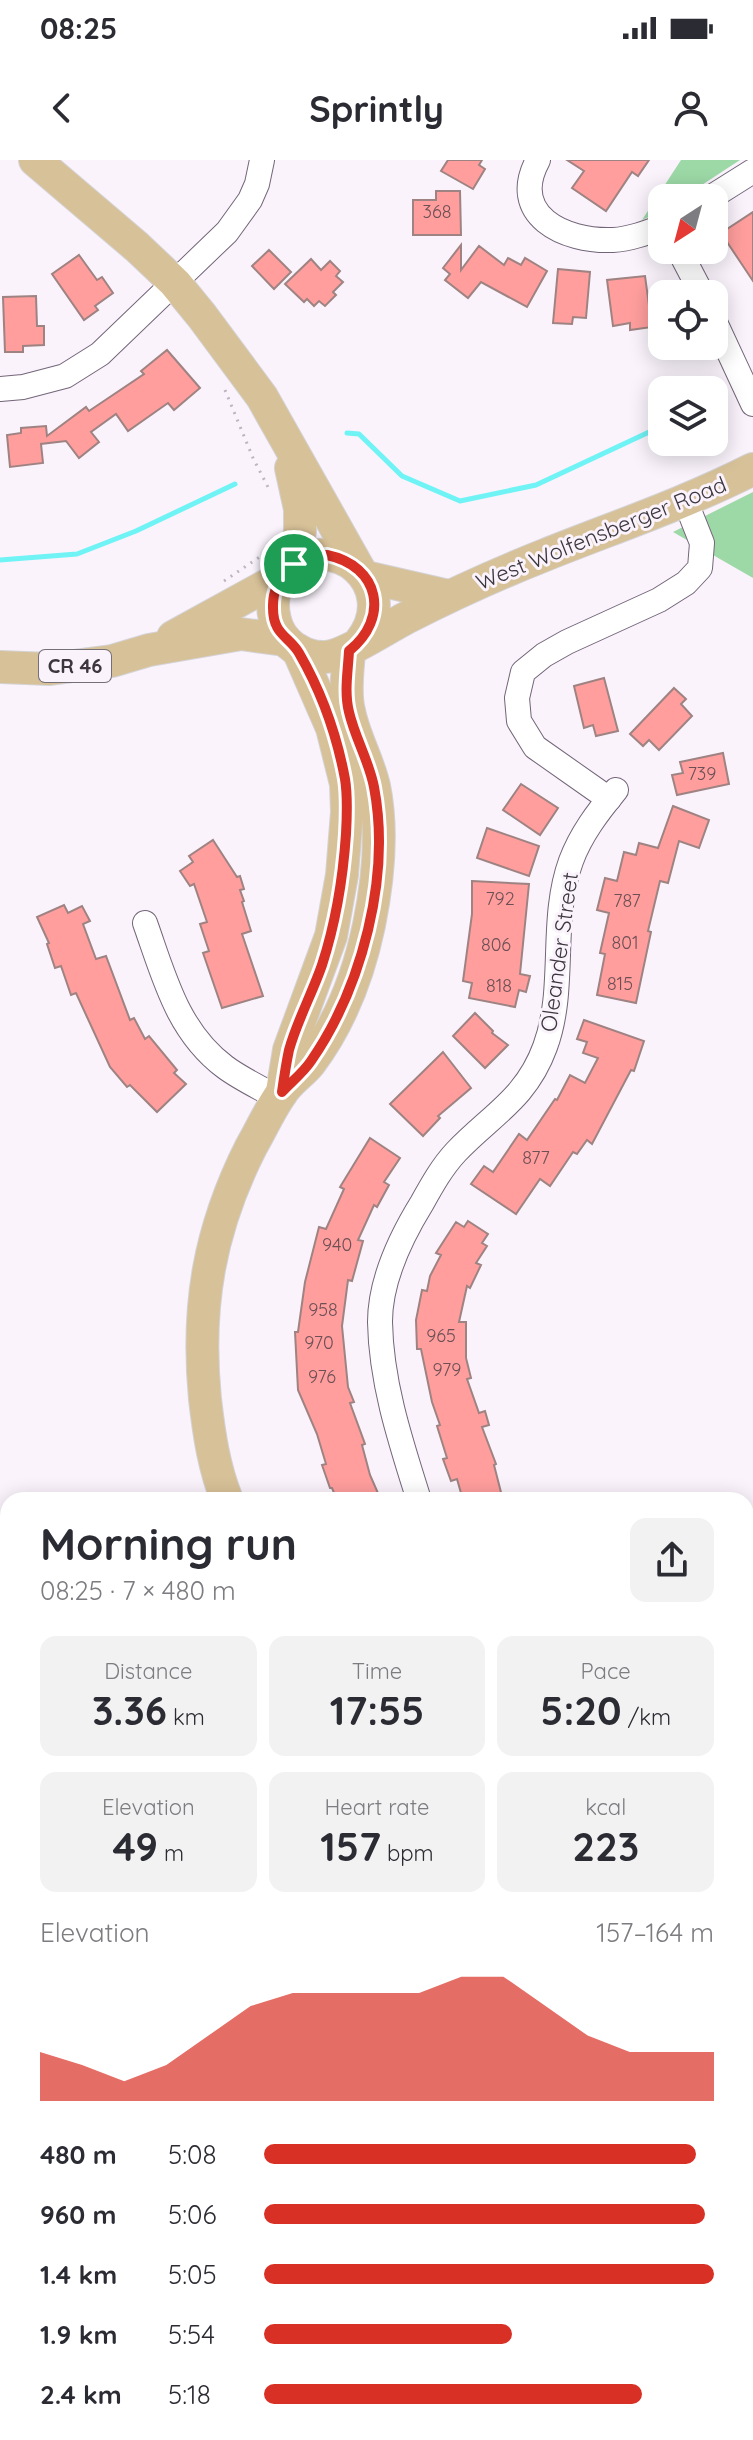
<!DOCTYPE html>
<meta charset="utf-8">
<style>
body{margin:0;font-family:Quicksand,sans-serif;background:#f2f2f3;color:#2b2b33;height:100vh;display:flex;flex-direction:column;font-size:30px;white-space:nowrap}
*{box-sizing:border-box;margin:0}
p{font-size:26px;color:#7c7c81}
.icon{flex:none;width:44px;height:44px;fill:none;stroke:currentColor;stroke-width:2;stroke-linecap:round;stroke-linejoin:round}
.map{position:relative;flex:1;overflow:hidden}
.panel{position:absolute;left:0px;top:1332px;width:754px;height:948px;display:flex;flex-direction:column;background:#fff;border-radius:24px 24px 0 0;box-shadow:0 4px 20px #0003}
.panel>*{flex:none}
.needle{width:52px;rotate:216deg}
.tools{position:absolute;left:648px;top:24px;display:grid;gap:16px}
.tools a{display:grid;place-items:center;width:80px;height:80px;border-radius:16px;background:#fff;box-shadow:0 4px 20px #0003;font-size:40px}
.pin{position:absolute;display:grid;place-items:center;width:68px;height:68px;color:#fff;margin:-34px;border:4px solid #fff;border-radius:50%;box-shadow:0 2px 8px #0007}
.round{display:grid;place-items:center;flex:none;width:84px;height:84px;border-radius:16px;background:#f2f2f3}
.overview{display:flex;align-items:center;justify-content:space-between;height:136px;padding:0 40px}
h1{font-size:44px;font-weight:700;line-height:60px}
.stats{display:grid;grid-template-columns:repeat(3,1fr);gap:12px;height:136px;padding:8px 40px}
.stats div{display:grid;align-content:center;border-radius:16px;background:#f2f2f3;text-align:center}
.stats b{font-size:40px;font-weight:700}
.stats small{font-size:22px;font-weight:400}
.stats p{font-size:22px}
.chart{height:224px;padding:16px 40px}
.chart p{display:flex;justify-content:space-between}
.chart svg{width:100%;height:144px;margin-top:8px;fill:#d93025;opacity:.7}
ul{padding:0 40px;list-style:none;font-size:26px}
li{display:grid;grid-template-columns:128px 96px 1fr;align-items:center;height:60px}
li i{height:20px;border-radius:10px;background:#d93025}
.status{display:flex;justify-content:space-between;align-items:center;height:56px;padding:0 40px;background:#fff;direction:ltr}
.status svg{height:22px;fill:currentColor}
header{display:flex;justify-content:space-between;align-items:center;height:104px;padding:0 40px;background:#fff;font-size:36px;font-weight:700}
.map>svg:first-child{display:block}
.green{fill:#9dd9a7}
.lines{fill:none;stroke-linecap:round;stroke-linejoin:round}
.stream{stroke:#6ff3f5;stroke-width:5}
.building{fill:#ff9e9d;stroke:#9e8382;stroke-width:2}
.minor-casing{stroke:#736579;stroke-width:26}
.major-casing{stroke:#d4d3d5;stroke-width:34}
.path{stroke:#bdb6bf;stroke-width:3;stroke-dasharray:2 6;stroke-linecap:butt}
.minor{stroke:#fff;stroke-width:24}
.major{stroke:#d7c198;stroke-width:32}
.route-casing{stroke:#fff;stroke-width:16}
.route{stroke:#d93025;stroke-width:10}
.labels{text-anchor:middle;stroke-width:6;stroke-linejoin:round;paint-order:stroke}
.number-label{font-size:18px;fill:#6d5056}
.shield{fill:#faf3fc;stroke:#756f77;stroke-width:2}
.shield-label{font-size:20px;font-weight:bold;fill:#3c363e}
.street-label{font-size:22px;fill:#3c363e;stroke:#faf3fc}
</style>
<div class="status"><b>08:25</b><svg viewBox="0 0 49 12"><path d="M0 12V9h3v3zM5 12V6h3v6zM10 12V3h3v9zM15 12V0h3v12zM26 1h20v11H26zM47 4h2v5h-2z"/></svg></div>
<header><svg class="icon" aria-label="back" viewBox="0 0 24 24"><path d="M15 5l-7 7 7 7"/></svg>Sprintly<svg class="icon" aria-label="person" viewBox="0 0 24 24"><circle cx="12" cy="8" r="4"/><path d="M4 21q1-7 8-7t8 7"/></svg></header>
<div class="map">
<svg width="753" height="2280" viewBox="0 0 753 2280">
<rect width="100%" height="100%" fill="#faf3fc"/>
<g class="green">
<path d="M681,0H740L682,38H662V51L642,60Z"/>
<path d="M753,332V418L673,372Z"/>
</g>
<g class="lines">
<g class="stream">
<path d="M347,273L359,274L402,316L460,341L536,325L662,266"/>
<path d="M0,400L77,394L136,371L235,324"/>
</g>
</g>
<g class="building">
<path d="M448,0H482L479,5L485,9L473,29L441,11Z"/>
<path d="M567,0H649L638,16L632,12L606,51L572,28L584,11Z"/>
<path d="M436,31H460L461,75H413V40H436Z"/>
<path d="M753,52V121L721,73Z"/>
<path d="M461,85V110L479,86L504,105L508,98L521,105L525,98L547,111L527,147L481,122L468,138L445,120L450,114L443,108Z"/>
<path d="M269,90L291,112L274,129L252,106Z"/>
<path d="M79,95L97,120L102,117L113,133L95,146L98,150L84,160L52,114Z"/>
<path d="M311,99L321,110L330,101L340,111L336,116L343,122L333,132L336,135L325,146L319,141L314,146L307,139L304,142L285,124Z"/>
<path d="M558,109L590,112L586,158L573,157L572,164L553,163Z"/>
<path d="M645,116L652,167L630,170V163L613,166L607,120Z"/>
<path d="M36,136L37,166H44V185L23,186V192H5L3,137Z"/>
<path d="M167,190L200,228L174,250L168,243L128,271L116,254L91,272L99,282L79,298L66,281L41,284L43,303L10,307L7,275L21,273V268L46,266L47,276L86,247L89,251L144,214L141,211Z"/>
<path d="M604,518L618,571L596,576L593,565L584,568L574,526Z"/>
<path d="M674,528L686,539L681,544L692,556L659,590L649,580L643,586L630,574Z"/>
<path d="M723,593L729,624L677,635L672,615L683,613L680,602Z"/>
<path d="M521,624L558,648L540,675L503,650Z"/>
<path d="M673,646L709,660L699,688L679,681L668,723L660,721L648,771L651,772L636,843L597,835L605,794L600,793L609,753L597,750L605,718L617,721L624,692L636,695L639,683L658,688Z"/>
<path d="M487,668L539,686L529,716L477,698Z"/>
<path d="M213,680L237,717L240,716L244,729L240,730L244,741L242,742L251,771L242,774L263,836L222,848L203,793L209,791L200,764L207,762L194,724L190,726L180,711L193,702L189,696Z"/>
<path d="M472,721L529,724L520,814L530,816L526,832L519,830L515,847L469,838L472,823L463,821L472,754Z"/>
<path d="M64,745L68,753L82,746L90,761L83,764L96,799L106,796L130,860L134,858L145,879L149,876L177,910L174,913L186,924L157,952L130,925L127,927L110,907L76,833L71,835L61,806L55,808L47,784L49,783L37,757Z"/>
<path d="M475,853L493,871L492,873L508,885L485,908L453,876Z"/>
<path d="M584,860L644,881L634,911L631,910L592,984L587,980L577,994L573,992L550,1026L540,1019L516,1054L471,1024L484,1006L493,1012L519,974L527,980L555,939L557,940L570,915L585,923L598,898L583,893L587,882L577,879Z"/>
<path d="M443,892L471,928L438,956L440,958L423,976L390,944Z"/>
<path d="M370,978L400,998L384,1022L389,1025L377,1047L374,1045L358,1080L363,1081L352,1121L348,1120L342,1166L348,1227L354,1242L350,1243L365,1284L362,1285L370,1315L381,1340H337L332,1328H330L322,1305L326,1304L317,1274L298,1230L295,1172H298L305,1122L319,1067L326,1069L344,1029L340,1027Z"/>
<path d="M468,1061L488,1074L482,1083L487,1086L476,1103L481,1105L470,1128L467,1126L459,1162H466V1198L471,1218L467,1219L479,1253L485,1251L489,1265L482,1267L496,1304L494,1305L503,1340H463L457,1319L451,1321L443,1299L447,1298L437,1266L440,1265L432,1242L421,1189H417L416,1160L422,1130L427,1131L430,1116L441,1095L436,1093L456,1062L464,1067Z"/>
</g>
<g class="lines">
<g class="minor-casing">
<g id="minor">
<path d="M538,0C508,55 564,82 613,80C630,79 646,73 662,67"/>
<path d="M710,38L753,11"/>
<path d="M679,90L702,134"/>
<path d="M714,160L753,244"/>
<path d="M0,229L23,227L65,216L100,194L227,72L250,40L257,24L262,0"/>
<path d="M609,639L535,587L519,561L517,538L523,512L544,495L567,482L659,440L686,423L700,408L702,383L685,340"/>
<path d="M145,763C164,816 177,871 225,907C241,919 261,928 278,938"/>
<path d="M419,1340C401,1283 381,1223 380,1162C380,1121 401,1077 422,1043C432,1025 442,1007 456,992C491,955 526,939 545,887C567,828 549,761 571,701C581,674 598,652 616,630"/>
</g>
</g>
<g class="major-casing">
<g id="major">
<path d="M35,0L137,87L175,123L202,156L262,237L359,409"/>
<path d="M291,308L300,349V371L294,404"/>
<path d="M366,417L449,436"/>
<path d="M173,477L282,417"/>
<path d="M360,482C405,426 330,362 284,414C273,427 271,444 275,460C280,482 302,498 325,497C343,497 387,468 406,458C451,435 497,414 545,395C615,367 686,343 753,309"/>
<path d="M0,507L50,509L112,501L149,490L241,474L285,480"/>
<path d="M282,932L289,890L331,776L342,715L347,652L346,624L332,568L298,490"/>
<path d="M227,1340C214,1308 209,1274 205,1239C196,1147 209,1070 251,987C261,970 269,951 281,934C288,922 301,914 310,903C340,863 359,813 369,765C378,721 383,670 374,626C368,600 354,577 349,551C344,532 348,510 349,491"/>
<path d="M746,1670L753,1673"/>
</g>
</g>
<g class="path">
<path d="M225,230L253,298L269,329"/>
<path d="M224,421L264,394L272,382"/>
<path d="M0,1839L8,1860"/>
<path d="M746,1887L753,1883"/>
<path d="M746,2066L753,2067"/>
<path d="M528,2272L534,2280"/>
<path d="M84,2280L90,2272"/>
</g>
<use href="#minor" class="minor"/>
<use href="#major" class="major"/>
</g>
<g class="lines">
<g class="route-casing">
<path id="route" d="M327,395C380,406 390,458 349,491C348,511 344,532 349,552C355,578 369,601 374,627C391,717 362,827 311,901C303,913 291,922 282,932C284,918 286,904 289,890C297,861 312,834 322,805C336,762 343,718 346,674C347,656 348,637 345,619C337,576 321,531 299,493C289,476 273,475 273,448C272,416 298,396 327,395Z"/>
</g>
<use href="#route" class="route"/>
</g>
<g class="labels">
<g class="number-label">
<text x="437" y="58">368</text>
<text x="702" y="620">739</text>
<text x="500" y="745">792</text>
<text x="627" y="747">787</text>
<text x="625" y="789">801</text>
<text x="496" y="791">806</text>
<text x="620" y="830">815</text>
<text x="499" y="832">818</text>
<text x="536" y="1004">877</text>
<text x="337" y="1091">940</text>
<text x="323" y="1156">958</text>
<text x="441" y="1182">965</text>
<text x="319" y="1189">970</text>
<text x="447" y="1216">979</text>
<text x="322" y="1223">976</text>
</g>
<rect class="shield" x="39" y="490" width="72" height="32" rx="6"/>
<g class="shield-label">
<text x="75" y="513">CR 46</text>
</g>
<g class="street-label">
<text transform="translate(601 373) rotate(-22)" y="8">West Wolfensberger Road</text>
<text transform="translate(559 792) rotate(-82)" y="8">Oleander Street</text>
</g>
</g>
</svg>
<div class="tools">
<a><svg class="needle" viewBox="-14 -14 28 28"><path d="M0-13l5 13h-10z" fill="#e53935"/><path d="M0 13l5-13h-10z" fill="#7c7c81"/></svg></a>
<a><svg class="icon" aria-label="locate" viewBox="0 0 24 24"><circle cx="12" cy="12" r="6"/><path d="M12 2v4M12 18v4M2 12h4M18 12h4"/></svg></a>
<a><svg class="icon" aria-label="layers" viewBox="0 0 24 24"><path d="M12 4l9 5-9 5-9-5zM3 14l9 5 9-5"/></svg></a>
</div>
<div class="pin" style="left:294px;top:404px;background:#1e9e55"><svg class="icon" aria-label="arrive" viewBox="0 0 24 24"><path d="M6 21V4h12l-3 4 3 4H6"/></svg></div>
<section class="panel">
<div class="overview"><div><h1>Morning run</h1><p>08:25 · 7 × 480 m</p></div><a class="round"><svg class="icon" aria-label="share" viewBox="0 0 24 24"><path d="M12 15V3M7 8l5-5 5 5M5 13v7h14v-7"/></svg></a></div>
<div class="stats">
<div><p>Distance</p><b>3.36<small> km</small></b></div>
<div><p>Time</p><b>17:55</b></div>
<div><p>Pace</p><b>5:20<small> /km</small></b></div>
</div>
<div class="stats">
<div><p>Elevation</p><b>49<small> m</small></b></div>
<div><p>Heart rate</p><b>157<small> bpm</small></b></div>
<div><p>kcal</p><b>223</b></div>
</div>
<div class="chart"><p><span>Elevation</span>157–164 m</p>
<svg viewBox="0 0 160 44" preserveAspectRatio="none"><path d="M0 44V29L10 33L20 38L30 33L40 24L50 15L60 11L70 11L80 11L90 11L100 6L110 6L120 15L130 24L140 29L150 29L160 29V44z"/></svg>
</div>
<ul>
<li><b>480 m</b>5:08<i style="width:96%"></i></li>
<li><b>960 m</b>5:06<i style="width:98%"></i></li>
<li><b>1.4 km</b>5:05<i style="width:100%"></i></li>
<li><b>1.9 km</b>5:54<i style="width:55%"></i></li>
<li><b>2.4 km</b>5:18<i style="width:84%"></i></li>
</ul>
</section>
</div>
